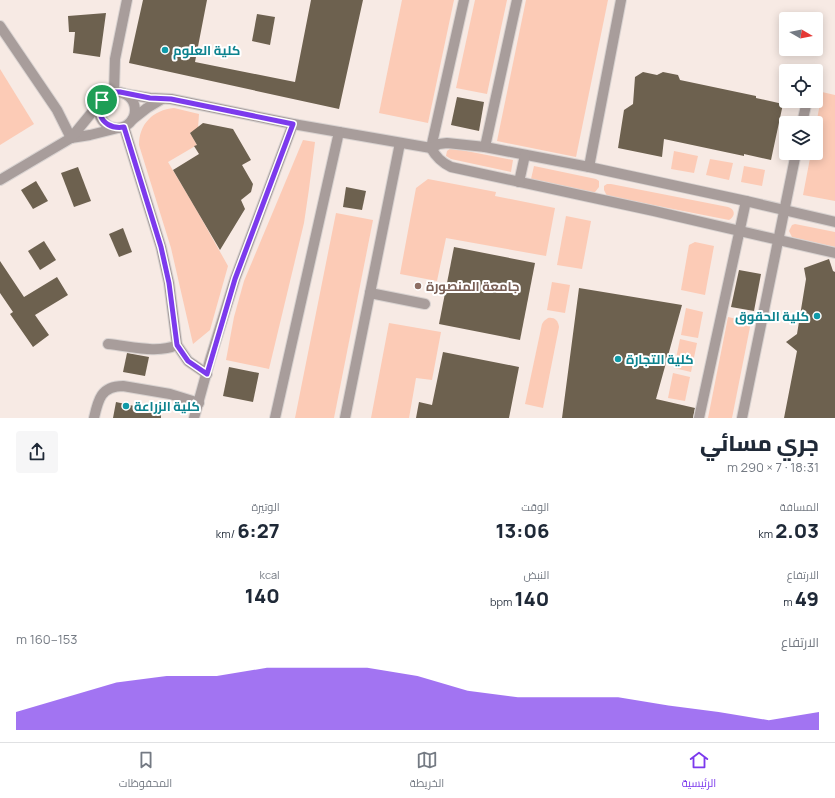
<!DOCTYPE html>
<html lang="ar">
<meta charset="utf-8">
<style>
body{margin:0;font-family:Manrope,Cairo,sans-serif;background:#f6f6f7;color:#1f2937;direction:rtl;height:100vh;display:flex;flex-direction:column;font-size:15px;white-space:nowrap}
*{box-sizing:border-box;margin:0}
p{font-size:13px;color:#747a83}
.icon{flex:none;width:22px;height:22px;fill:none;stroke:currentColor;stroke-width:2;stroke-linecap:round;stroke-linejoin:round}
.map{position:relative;height:418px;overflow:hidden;direction:ltr}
.side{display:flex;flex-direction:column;background:#fff;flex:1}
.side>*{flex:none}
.needle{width:26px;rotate:99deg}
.tools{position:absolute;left:779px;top:12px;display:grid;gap:8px}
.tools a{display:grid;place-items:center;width:44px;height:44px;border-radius:4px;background:#fff;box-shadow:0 2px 10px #0003;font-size:20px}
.pin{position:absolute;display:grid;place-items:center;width:34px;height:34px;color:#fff;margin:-17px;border:2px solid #fff;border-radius:50%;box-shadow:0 1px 4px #0007}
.round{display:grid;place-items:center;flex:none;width:42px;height:42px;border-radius:4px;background:#f6f6f7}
.summary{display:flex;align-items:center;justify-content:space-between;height:68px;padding:0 16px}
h1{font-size:22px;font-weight:800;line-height:30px}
.metrics{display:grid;grid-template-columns:repeat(3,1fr);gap:6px;height:68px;padding:4px 16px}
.metrics div{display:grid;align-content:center}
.metrics b{font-size:20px;font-weight:800}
.metrics small{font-size:11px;font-weight:400}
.metrics p{font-size:11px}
.chart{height:112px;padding:8px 16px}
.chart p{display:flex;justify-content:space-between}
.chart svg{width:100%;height:72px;margin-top:4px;fill:#7c3aed;opacity:.7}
.tab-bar{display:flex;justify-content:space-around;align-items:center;height:56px;border-top:1px solid #e0e1e3;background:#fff;font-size:11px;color:#747a83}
.tab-bar a{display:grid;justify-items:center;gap:2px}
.tab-bar .selected{color:#7c3aed}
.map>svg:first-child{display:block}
.built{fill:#f7eae4;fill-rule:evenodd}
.green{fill:#fccbb6}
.building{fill:#6d614f}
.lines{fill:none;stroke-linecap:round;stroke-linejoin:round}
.minor-casing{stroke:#d9d3d1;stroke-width:12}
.minor{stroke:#a89d9b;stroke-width:10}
.route-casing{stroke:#fff;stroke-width:8}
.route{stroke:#7c3aed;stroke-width:5}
.culture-dot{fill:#0f9aa8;stroke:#fff;stroke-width:1.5}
.education-dot{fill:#8d6e63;stroke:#fff;stroke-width:1.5}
.labels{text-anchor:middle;stroke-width:4;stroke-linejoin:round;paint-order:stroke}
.culture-label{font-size:13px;font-weight:bold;fill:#0d838f;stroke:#fff;text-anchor:start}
.education-label{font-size:13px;font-weight:bold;fill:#785e54;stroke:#fff;text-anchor:start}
</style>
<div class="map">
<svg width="835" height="418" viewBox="0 0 835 418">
<rect width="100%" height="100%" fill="#fbf6f4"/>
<path class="built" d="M0,0H835V418H0ZM786,19H816V49H786ZM786,71H816V101H786ZM786,123H816V153H786Z"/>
<g class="green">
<path d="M402,0H454L428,123L379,113Z"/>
<path d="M475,0H507L487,94L456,88Z"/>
<path d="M526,0H608L576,157L497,141Z"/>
<path d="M0,69L34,124L0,145Z"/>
<path d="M822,92L835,95V201L803,195L811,153H816V125Z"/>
<path d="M174,108L199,114L198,128L190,133L197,145L168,162L196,209L228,266L210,330L193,344L171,248L139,145C139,124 153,110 174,108Z"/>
<path d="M303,140L315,142L309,189L304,223L269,369L226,360L234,317L244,281Z"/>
<path d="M451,148L513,160L511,172L451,159L446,156L447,151Z"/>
<path d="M674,151L698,156L694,173L671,169Z"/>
<path d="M710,159L733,163L729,180L706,175Z"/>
<path d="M534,166L596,179L599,181V187L595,192H592L531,179Z"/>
<path d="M744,166L765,170L762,186L741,182Z"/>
<path d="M428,179L496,192L495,196L555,208L546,256L446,238L437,281L400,274L416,188Z"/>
<path d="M607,184H611L728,207C735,209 736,216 729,220L607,196L604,190V186Z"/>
<path d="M336,213L373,220L334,418H295Z"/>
<path d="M566,216L591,221L582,269L557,265Z"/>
<path d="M795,224L835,232V247L792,237L789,231L792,225Z"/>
<path d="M695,242L714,246L705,295L681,290L689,245Z"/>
<path d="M552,282L570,285L565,313L547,310Z"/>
<path d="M686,308L703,312L698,338L681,335Z"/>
<path d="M728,317L751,322L732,418H708Z"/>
<path d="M548,318C554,317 558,320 559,327L543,408L525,404L542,324L544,321Z"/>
<path d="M389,323L441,332L432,380L416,378L409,418H371Z"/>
<path d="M680,339L697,343L691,372L674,368Z"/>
<path d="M673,373L690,377L685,401L668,398Z"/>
</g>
<g class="building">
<path d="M143,0H207L195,62L295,82L311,0H363L339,109L129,63Z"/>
<path d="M106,13L100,57L73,53L75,32H69L68,16Z"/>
<path d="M257,14L275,17L270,45L252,41Z"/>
<path d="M643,72L657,75L663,72L678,75L680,80L756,96V98L783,104L771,160L744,154V156L664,139L662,157L618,148L624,110L633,104L635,77Z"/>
<path d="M457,97L484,102L479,131L451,125Z"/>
<path d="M203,123L233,129L251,160L242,165L253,184L251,192L241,200L245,209L220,250L173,170L199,154L194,146L197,145L190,133Z"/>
<path d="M78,167L91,201L74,207L61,173Z"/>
<path d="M36,181L48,201L33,209L21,190Z"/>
<path d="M346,187L366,191L362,210L343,207Z"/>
<path d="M123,228L132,252L119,257L109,234Z"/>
<path d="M44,241L56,260L40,270L28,251Z"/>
<path d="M454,247L535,263L520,340L439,324Z"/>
<path d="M829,259L833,271L835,272V418H784L797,351L786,342L797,334L806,279L804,268Z"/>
<path d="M0,261L24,297L57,277L68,295L35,315L49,335L33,347L10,314L13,312L0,293Z"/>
<path d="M739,270L761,274L754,311L731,307Z"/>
<path d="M579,288L682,305L656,399L695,408L693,418H562Z"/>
<path d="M443,352L519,367L509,418H416L419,402L432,405Z"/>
<path d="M127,353L149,357L145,376L123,372Z"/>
<path d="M229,367L259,373L253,402L223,396Z"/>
<path d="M116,402L161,412V418H113Z"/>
</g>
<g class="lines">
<g class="minor-casing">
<g id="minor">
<path d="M464,0L431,148C436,157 441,162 451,167L654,211L835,253"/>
<path d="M0,26L57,110L71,138"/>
<path d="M114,92L115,59L127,0"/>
<circle cx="117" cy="110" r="18"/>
<path d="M125,94L150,98L171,99L293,124L431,148L439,144L447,143L485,147L589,167L746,201L835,222"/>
<path d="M133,119L147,108L162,99"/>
<path d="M802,123L807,101"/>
<path d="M124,127L161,247L169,283L177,345L188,361L207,374"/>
<path d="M71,138L90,135L118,128"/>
<path d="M485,147L517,0"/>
<path d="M589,167L621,0"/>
<path d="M0,180L71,138L102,100"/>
<path d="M519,182L525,155"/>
<path d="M370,293L425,304"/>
<path d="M108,344C130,346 157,354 177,345"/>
<path d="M94,418C98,400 101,386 123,386L170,394L199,403"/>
<path d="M194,418L210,360L235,279L293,124"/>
<path d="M275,418L339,132"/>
<path d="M345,418L400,143"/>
<path d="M699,418L746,201"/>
<path d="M742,418L796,153"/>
</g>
</g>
<use href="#minor" class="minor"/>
</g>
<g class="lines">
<g class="route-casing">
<path id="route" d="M114,92H120L150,98L171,99L293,124L235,279L207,374L188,361L177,345L169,283L161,247L124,127C98,131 90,101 114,92Z"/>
</g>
<use href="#route" class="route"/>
</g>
<g class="culture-dot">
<circle cx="165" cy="50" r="4"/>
<circle cx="817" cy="316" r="4"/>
<circle cx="618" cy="359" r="4"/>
<circle cx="126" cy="406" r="4"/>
</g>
<circle class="education-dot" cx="418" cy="286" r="4"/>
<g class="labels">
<g class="culture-label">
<text x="173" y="55">كلية العلوم</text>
<text x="809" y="321" text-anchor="end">كلية الحقوق</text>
<text x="626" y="364">كلية التجارة</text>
<text x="134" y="411">كلية الزراعة</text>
</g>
<g class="education-label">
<text x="426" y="291">جامعة المنصورة</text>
</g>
</g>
</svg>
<div class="tools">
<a><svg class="needle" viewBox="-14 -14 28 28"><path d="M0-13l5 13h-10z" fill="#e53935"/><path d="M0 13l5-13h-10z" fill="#747a83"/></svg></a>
<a><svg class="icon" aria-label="locate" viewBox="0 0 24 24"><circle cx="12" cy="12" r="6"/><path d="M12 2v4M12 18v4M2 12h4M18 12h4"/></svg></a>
<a><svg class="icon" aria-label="layers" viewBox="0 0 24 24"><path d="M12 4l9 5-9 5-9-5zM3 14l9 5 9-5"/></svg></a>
</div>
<div class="pin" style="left:102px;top:100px;background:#1e9e55"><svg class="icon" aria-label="arrive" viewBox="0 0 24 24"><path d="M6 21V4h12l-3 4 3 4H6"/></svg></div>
</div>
<section class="side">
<div class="summary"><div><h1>جري مسائي</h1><p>18:31 · 7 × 290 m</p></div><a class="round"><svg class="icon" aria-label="share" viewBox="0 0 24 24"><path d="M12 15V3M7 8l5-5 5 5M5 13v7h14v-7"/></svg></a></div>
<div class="metrics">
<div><p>المسافة</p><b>2.03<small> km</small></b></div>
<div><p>الوقت</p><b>13:06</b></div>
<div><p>الوتيرة</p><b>6:27<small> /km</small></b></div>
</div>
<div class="metrics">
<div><p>الارتفاع</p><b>49<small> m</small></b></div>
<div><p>النبض</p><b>140<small> bpm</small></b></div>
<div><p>kcal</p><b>140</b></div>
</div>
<div class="chart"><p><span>الارتفاع</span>153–160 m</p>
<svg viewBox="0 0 160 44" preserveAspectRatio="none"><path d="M0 44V33L10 24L20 15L30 11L40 11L50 6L60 6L70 6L80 11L90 20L100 24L110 24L120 24L130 29L140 33L150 38L160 33V44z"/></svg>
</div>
</section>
<nav class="tab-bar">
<a class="selected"><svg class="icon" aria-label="home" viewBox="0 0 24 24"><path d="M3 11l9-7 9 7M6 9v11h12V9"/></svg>الرئيسية</a>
<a><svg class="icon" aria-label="map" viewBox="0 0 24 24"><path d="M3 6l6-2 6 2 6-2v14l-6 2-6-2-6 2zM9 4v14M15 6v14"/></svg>الخريطة</a>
<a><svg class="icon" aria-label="saved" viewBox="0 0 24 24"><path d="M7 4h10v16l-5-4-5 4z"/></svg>المحفوظات</a>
</nav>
